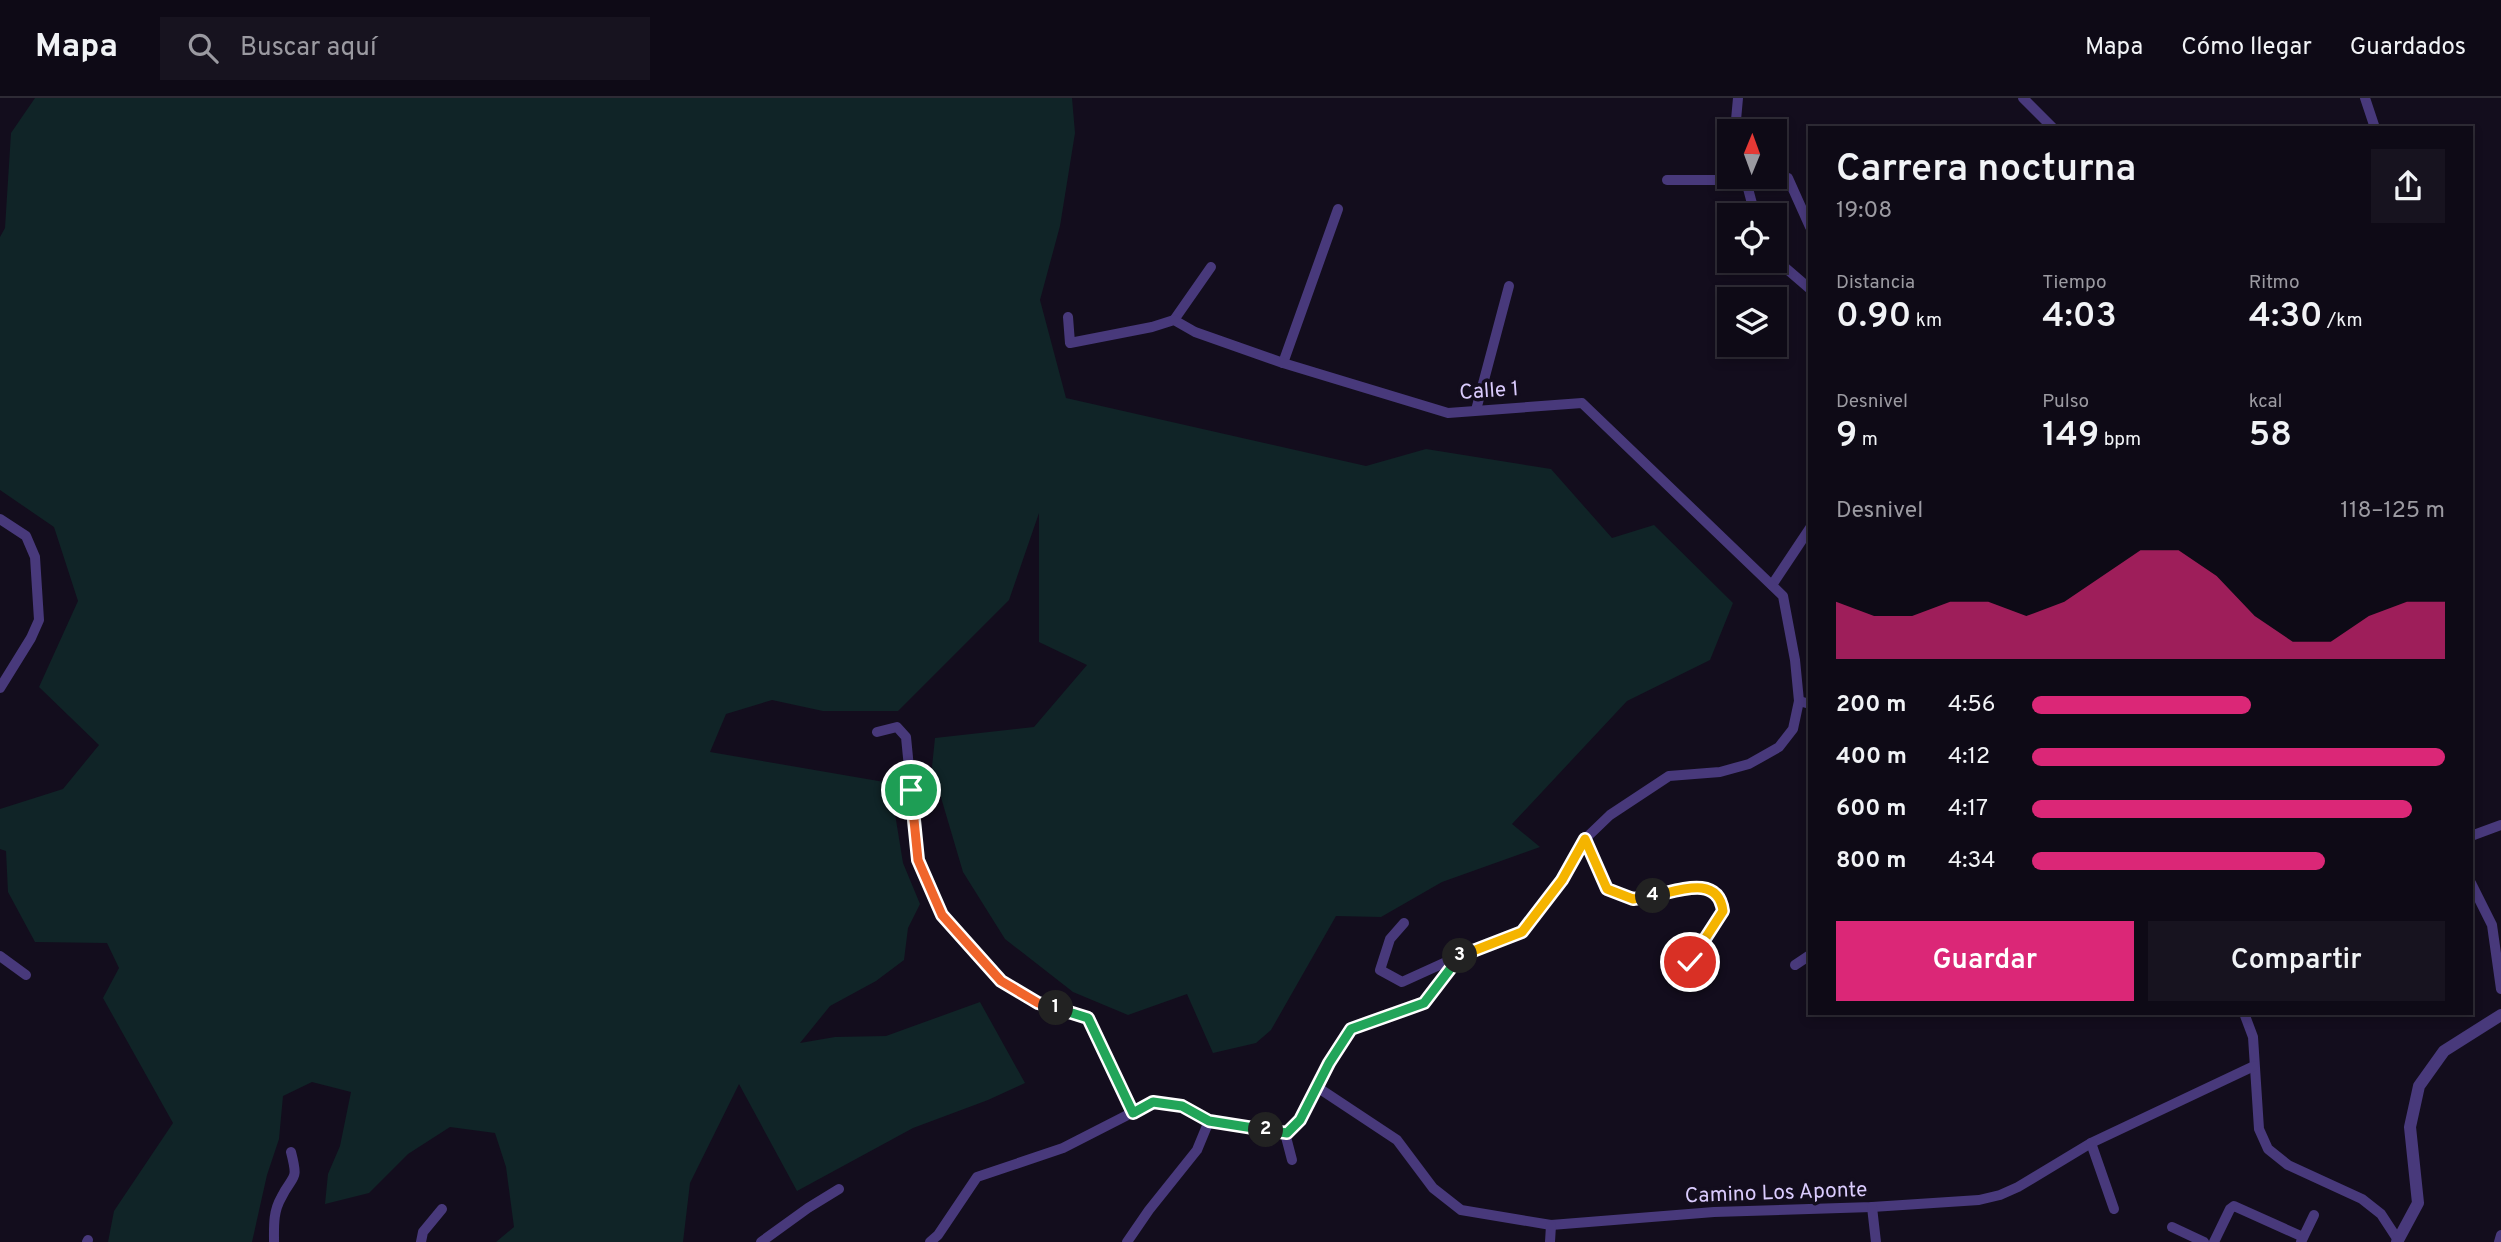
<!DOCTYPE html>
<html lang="es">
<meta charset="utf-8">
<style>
body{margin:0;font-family:Overpass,sans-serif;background:#17131f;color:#f1f3f6;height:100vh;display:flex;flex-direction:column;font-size:26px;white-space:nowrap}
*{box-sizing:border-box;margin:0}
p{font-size:23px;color:#9b9aa1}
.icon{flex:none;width:38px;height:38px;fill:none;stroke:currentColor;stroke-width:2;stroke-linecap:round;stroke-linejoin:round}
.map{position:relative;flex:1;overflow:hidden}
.panel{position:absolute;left:1808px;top:28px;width:665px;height:889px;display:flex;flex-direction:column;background:#0e0a16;border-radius:0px;box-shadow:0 4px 10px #0003,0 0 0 2px #2e2b35}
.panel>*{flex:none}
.needle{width:46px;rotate:1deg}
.tools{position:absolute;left:1717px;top:21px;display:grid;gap:14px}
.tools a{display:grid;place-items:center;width:70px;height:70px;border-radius:0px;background:#0e0a16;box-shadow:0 4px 10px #0003,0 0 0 2px #2e2b35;font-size:35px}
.pin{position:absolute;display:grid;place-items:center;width:60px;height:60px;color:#fff;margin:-30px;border:4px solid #fff;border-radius:50%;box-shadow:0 2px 7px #0007}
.km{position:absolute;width:35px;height:35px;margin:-18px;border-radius:50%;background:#222;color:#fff;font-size:19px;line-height:35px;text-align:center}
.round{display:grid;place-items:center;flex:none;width:74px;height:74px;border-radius:0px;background:#17131f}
.overview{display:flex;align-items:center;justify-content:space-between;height:119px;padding:0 28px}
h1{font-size:38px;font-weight:600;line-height:52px}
.stats{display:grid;grid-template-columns:repeat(3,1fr);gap:10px;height:119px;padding:7px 28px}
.stats div{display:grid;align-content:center}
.stats b{font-size:35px;font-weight:600}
.stats small{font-size:19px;font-weight:400}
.stats p{font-size:19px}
.chart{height:196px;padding:14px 28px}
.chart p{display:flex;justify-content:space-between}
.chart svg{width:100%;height:126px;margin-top:7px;fill:#db2777;opacity:.7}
.action{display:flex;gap:14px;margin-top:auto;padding:14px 28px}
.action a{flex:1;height:80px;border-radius:0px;background:#db2777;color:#fff;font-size:28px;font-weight:600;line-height:80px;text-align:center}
.action a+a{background:#17131f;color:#f1f3f6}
ul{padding:0 28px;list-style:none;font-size:23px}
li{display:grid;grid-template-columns:112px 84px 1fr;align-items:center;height:52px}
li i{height:18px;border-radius:9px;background:#db2777}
header{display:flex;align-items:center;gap:42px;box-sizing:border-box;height:98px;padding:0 35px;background:#0e0a16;border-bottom:2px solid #2e2b35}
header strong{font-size:33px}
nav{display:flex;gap:38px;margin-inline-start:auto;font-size:24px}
.search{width:490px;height:63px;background:#17131f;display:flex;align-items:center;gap:18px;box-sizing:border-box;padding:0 24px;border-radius:0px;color:#9b9aa1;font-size:26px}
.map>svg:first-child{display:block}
.green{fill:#102427}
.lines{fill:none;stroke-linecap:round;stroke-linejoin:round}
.minor{stroke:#48397b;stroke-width:10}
.tertiary{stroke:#48397b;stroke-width:12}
.split-1-casing{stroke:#fff;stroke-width:14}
.split-2-casing{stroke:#fff;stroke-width:14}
.split-3-casing{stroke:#fff;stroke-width:14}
.split-4-casing{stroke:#fff;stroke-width:14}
.split-5-casing{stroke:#fff;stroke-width:14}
.split-1{stroke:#f0652b;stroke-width:9}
.split-2{stroke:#22a559;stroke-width:9}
.split-3{stroke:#22a559;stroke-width:9}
.split-4{stroke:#f5b400;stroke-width:9}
.split-5{stroke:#f5b400;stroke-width:9}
.labels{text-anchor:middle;stroke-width:7;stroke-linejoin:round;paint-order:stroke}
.street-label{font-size:21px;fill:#dacbfd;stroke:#130d1d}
</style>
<header>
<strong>Mapa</strong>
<div class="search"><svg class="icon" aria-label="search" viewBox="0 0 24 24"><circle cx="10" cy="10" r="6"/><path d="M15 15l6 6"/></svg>Buscar aquí</div>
<nav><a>Mapa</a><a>Cómo llegar</a><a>Guardados</a></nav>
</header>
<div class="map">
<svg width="2501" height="1144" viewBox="0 0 2501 1144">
<rect width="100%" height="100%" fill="#130d1d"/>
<path class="green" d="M35,0H1072L1075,35L1060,128L1040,202L1066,300L1366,368L1426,351L1551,371L1612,440L1654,427L1733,505L1710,562L1627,603L1512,726L1540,749L1442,784L1381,819L1336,818L1271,932L1256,945L1213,955L1187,896L1128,917L1073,894L1005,841L963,774L932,669L935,640L1034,629L1087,567L1039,544V415L1009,502L898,613H823L772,602L726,616L710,654L890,685L903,765L920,806L908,830L904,862L876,883L830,908L800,945L835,939L886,938L980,904L1025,985L988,1002L913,1030L797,1093L739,986L690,1085L683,1144H496L514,1129L506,1069L495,1035L450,1029L408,1056L369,1095L325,1106L328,1076L340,1048L351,994L312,984L283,998L279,1041L267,1077L252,1144H108L114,1113L173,1025L103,900L119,870L107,845L35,844L8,794L6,753L0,751V711L63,691L99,647L39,589L78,503L54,429L0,392V139L5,130L11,35Z"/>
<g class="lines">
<g class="minor">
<path d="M2023,0L2053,30"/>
<path d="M2365,0L2375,30"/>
<path d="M1735,33L1738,0"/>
<path d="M1745,79L1755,117"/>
<path d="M1788,80L1810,129"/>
<path d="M1667,82H1746"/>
<path d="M1774,155L1781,166L1810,191"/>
<path d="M1174,222L1211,169"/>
<path d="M1283,265L1338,111"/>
<path d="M1476,312L1509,188"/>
<path d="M0,421L26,438L35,459L39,522L31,540L0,590"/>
<path d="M1772,487L1810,430"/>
<path d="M1799,603L1810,606"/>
<path d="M877,634L897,629L906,639L918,762L942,817L1001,883L1038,905L1089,920L1133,1015"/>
<path d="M2471,738L2501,727"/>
<path d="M1585,741L1607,791C1615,794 1625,800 1633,801C1661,804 1717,767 1723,813L1690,864"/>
<path d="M2471,785L2492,827L2501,891"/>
<path d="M1404,825L1390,841L1380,872L1402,884L1457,859"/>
<path d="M0,858L26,877"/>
<path d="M1795,867L1810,857"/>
<path d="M2244,915L2253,939L2259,1031L2268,1051L2288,1067L2362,1101L2381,1116L2398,1142"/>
<path d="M1317,989L1397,1042L1433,1090L1461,1112L1551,1127L1714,1114L1872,1109L1979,1102L2000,1097L2018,1089L2091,1045L2254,968"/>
<path d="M1287,1035L1286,1039L1292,1062"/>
<path d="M2091,1045L2114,1111"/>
<path d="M1872,1109L1876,1144"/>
<path d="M2172,1129L2204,1144"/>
<path d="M87,1144L88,1142"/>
<path d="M274,1144C274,1128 273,1114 281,1100C293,1075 299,1085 291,1054"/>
<path d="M421,1144L423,1134L442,1111"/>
<path d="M761,1144L808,1110L839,1091"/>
<path d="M930,1144L938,1137L977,1079L1063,1050L1153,1004L1182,1008L1209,1023L1287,1035L1299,1022L1329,965L1351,931L1424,904L1458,859L1522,834L1562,782L1585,741L1610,717L1669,678L1720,674L1749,666L1779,649L1793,631L1799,603L1795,562L1783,498L1582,305L1448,315L1283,265L1195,234L1174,222L1152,229L1070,245L1068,219"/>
<path d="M1127,1144L1149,1112L1197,1052L1209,1023"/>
<path d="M1550,1144L1551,1127"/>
<path d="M2214,1144L2230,1111L2234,1108L2303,1139"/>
<path d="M2301,1144L2314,1117"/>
<path d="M2499,1144L2501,1137"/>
</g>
<path class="tertiary" d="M2397,1144L2418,1105L2410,1029L2419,988L2444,953L2501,917"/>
</g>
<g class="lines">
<g class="split-1-casing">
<path id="split-1" d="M911,692L918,762L942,817L1001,883L1038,905L1056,910"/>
</g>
<g class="split-2-casing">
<path id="split-2" d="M1056,910L1088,920L1133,1015L1153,1004L1182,1008L1209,1023L1266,1032"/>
</g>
<g class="split-3-casing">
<path id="split-3" d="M1266,1032L1287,1035L1300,1022L1329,965L1351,931L1424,905L1460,858"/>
</g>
<g class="split-4-casing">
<path id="split-4" d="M1460,858L1522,834L1562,782L1585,741L1607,791L1633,801L1653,798"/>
</g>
<g class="split-5-casing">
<path id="split-5" d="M1653,798C1678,793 1718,776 1723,813L1690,864"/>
</g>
<use href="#split-1" class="split-1"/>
<use href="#split-2" class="split-2"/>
<use href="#split-3" class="split-3"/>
<use href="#split-4" class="split-4"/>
<use href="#split-5" class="split-5"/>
</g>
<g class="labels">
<g class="street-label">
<text transform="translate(1489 292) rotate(-4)" y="7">Calle 1</text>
<text transform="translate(1776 1094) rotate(-2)" y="7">Camino Los Aponte</text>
</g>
</g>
</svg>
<div class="tools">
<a><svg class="needle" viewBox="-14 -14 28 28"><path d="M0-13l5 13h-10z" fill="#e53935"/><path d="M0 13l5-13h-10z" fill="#9b9aa1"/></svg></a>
<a><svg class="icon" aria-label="locate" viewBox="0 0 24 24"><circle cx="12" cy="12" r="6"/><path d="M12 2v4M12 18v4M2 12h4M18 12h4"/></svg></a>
<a><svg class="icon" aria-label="layers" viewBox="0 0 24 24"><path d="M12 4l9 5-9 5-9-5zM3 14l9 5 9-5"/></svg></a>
</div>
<div class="pin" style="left:911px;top:692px;background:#1e9e55"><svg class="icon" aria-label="arrive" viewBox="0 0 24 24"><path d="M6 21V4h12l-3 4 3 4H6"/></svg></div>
<div class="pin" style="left:1690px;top:864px;background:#d93025"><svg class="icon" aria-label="check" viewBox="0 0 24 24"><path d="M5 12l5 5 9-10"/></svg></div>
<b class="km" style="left:1056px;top:910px">1</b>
<b class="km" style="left:1266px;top:1032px">2</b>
<b class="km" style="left:1460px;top:858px">3</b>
<b class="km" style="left:1653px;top:798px">4</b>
<section class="panel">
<div class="overview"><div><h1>Carrera nocturna</h1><p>19:08</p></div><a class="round"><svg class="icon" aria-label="share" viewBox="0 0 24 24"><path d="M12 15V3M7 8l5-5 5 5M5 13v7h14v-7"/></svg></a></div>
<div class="stats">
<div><p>Distancia</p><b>0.90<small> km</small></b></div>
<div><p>Tiempo</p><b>4:03</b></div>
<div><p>Ritmo</p><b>4:30<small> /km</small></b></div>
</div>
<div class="stats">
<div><p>Desnivel</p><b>9<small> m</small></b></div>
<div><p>Pulso</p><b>149<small> bpm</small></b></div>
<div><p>kcal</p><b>58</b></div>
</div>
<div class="chart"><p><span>Desnivel</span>118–125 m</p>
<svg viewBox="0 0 160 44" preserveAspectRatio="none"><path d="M0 44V24L10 29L20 29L30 24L40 24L50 29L60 24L70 15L80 6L90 6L100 15L110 29L120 38L130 38L140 29L150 24L160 24V44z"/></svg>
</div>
<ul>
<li><b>200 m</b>4:56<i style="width:53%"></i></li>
<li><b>400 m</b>4:12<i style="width:100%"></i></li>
<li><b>600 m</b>4:17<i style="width:92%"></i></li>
<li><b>800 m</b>4:34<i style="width:71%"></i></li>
</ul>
<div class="action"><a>Guardar</a><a>Compartir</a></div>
</section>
</div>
